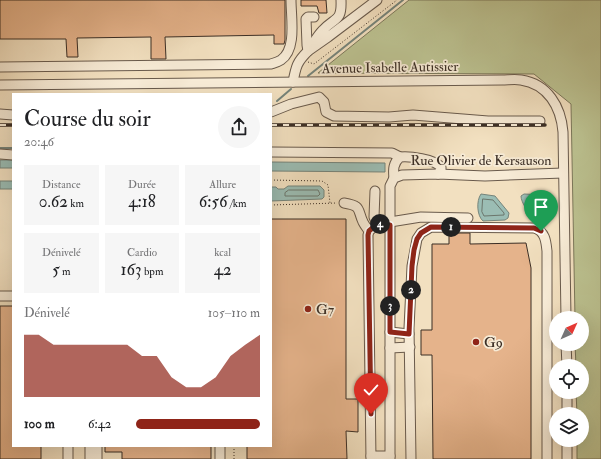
<!DOCTYPE html>
<html lang="fr">
<meta charset="utf-8">
<style>
body{margin:0;font-family:"IM FELL Double Pica",serif;background:#f6f6f6;color:#202124;height:100vh;display:flex;flex-direction:column;font-size:15px;white-space:nowrap}
*{box-sizing:border-box;margin:0}
p{font-size:13px;color:#757577}
.icon{flex:none;width:22px;height:22px;fill:none;stroke:currentColor;stroke-width:2;stroke-linecap:round;stroke-linejoin:round}
.map{position:relative;flex:1;overflow:hidden}
.sheet{position:absolute;left:12px;top:93px;width:260px;height:354px;display:flex;flex-direction:column;background:#fff;border-radius:0px;box-shadow:0 4px 16px #0002}
.sheet>*{flex:none}
.needle{width:26px;rotate:45deg}
.fabs{position:absolute;left:549px;top:311px;display:grid;gap:8px}
.fabs a{display:grid;place-items:center;width:40px;height:40px;border-radius:50%;background:#fff;box-shadow:0 4px 16px #0002;font-size:20px}
.pin{position:absolute;display:grid;place-items:center;width:34px;height:34px;color:#fff;margin:-41px -17px;border-radius:50% 50% 50% 0;rotate:-45deg;box-shadow:0 0 4px #0007}
.pin .icon{rotate:45deg}
.km{position:absolute;width:20px;height:20px;margin:-10px;border-radius:50%;background:#222;color:#fff;font-size:11px;line-height:20px;text-align:center}
.round{display:grid;place-items:center;flex:none;width:42px;height:42px;border-radius:21px;background:#f6f6f6}
.summary{display:flex;align-items:center;justify-content:space-between;height:68px;padding:0 12px}
h1{font-size:22px;font-weight:600;line-height:30px}
.stats{display:grid;grid-template-columns:repeat(3,1fr);gap:6px;height:68px;padding:4px 12px}
.stats div{display:grid;align-content:center;border-radius:0px;background:#f6f6f6;text-align:center}
.stats b{font-size:17px;font-weight:600}
.stats small{font-size:11px;font-weight:400}
.stats p{font-size:11px}
.chart{height:112px;padding:8px 12px}
.chart p{display:flex;justify-content:space-between}
.chart svg{width:100%;height:72px;margin-top:4px;fill:#8f2418;opacity:.7}
ul{padding:0 12px;list-style:none;font-size:13px}
li{display:grid;grid-template-columns:64px 48px 1fr;align-items:center;height:30px}
li i{height:10px;border-radius:5px;background:#8f2418}
.map>svg:first-child{display:block}
.green{fill:#bcc291;stroke:#7c785b}
.water{fill:#9bbdb4;stroke:#75847b}
.lines{fill:none;stroke-linecap:round;stroke-linejoin:round}
.shore{stroke:#6b766c;stroke-width:1}
.stream{stroke:#75847b;stroke-width:2}
.building{fill:#e5b38b;stroke:#3b2e25}
.minor-casing{stroke:#695a4c;stroke-width:11}
.path{stroke:#3b2e25;stroke-width:1;stroke-dasharray:1 2;stroke-linecap:butt}
.minor{stroke:#f7ebd6;stroke-width:9}
.rail-casing{stroke:#3b2e25;stroke-width:3.5}
.rail{stroke:#f7ebd6;stroke-width:2;stroke-dasharray:6;stroke-linecap:butt}
.route-casing{stroke:#fff;stroke-width:8}
.route{stroke:#8f2418;stroke-width:5}
.poi-dot{fill:#8f2418;stroke:#f7ebd6;stroke-width:1.5}
.labels{text-anchor:middle;stroke-width:3.5;stroke-linejoin:round;paint-order:stroke}
.street-label{font-size:14px;fill:#3b2e25;stroke:#f7ebd6}
.poi-label{font-size:14px;fill:#3b2e25;stroke:#f7ebd6;text-anchor:start}
</style>
<div class="map">
<svg width="601" height="459" viewBox="0 0 601 459">
<rect width="100%" height="100%" fill="#f2e0c0"/>
<filter id="stains"><feTurbulence type="fractalNoise" baseFrequency=".005" numOctaves="4"/><feColorMatrix values="0 0 0 0 .2 0 0 0 0 .09 0 0 0 0 .02 0 0 0 .5 -.17"/></filter>
<radialGradient id="worn" r=".72"><stop offset=".6" stop-color="#630" stop-opacity="0"/><stop offset="1" stop-color="#630" stop-opacity=".3"/></radialGradient>
<path class="green" d="M409,0H601V459H577V440H582V414H577L576,392H582V366H576L575,344H582V318H575L571,104L534,74L318,73Z"/>
<g class="water">
<rect x="0" y="160" width="13" height="8"/>
<path d="M271,162L385,163V172L271,171Z"/>
<rect x="0" y="181" width="13" height="8"/>
<path d="M288,186H320L324,190V197L322,199L271,201V187H276L278,189H284Z"/>
<path d="M481,194L495,196L509,213L508,218L505,220L483,221C477,216 476,201 481,194Z"/>
<path d="M524,194L547,195L550,198L548,216L546,218C542,218 536,218 533,216C528,213 521,202 521,196Z"/>
</g>
<g class="lines">
<g class="shore">
<path d="M289,190H318L320,194L318,196H285V193Z"/>
<path d="M483,199L493,200L504,213V215L484,216L482,212Z"/>
<path d="M527,199L545,200L544,213L534,212L527,201Z"/>
</g>
<g class="stream">
<path d="M308,76L403,0"/>
<path d="M277,101L291,89"/>
<path d="M0,148H13"/>
</g>
</g>
<g class="building">
<path d="M0,0H285V40L284,44H274V35L165,37L166,59H151V37L77,38L78,57H67L66,39H0Z"/>
<path d="M301,0H326L327,13H319L317,6H301Z"/>
<path d="M271,219H346V399H358V432L346,431L347,459H247V446H271Z"/>
<path d="M449,233H470V244L526,243L531,268V459H433L432,355H421V330H432V244H449Z"/>
<path d="M0,306H13V446H41V459H0Z"/>
<path d="M105,446H211V459H122V452H105Z"/>
</g>
<g class="lines">
<g class="minor-casing">
<g id="minor">
<path d="M341,0C342,22 335,17 323,30C317,36 313,44 308,51L328,37L377,0"/>
<path d="M0,67L271,64C274,63 278,62 281,60C297,49 291,18 291,0"/>
<path d="M293,82C296,66 297,62 308,51L307,45L306,19L308,17H314"/>
<path d="M0,85L502,80C508,80 515,79 521,80C548,84 561,107 563,132L566,318"/>
<path d="M271,112L291,104L319,97L324,102L326,112L334,116L389,117L413,115L488,121H540"/>
<path d="M0,114L13,115"/>
<path d="M271,152L392,153L400,157"/>
<path d="M0,154L13,155"/>
<path d="M394,178C393,170 393,163 400,157C410,156 434,159 441,167V170L438,174"/>
<path d="M375,191L374,217L377,224H382"/>
<path d="M344,203C362,206 357,209 363,222C365,226 367,228 369,231"/>
<path d="M390,222L421,217L468,218"/>
<path d="M0,296H13"/>
<path d="M390,332L409,334"/>
<path d="M566,344L567,366"/>
<path d="M390,348L410,347"/>
<path d="M567,392V414"/>
<path d="M567,440V459"/>
<path d="M68,446V459"/>
<path d="M90,446V459"/>
<path d="M97,446V459"/>
<path d="M220,446V459"/>
<path d="M371,456H390"/>
<path d="M371,459L368,235L369,231L377,224"/>
<path d="M390,459V186L394,178L402,175L438,174L485,176L563,173"/>
<path d="M411,459L409,328L412,266L417,239L421,233L431,227L534,228C545,231 546,241 547,251V459"/>
</g>
</g>
<g class="path">
<path d="M308,62L314,64L397,0"/>
<path d="M271,180L322,181L328,185L330,203"/>
<path d="M271,205L337,203"/>
<path d="M234,459V446"/>
</g>
<use href="#minor" class="minor"/>
<g class="rail-casing">
<g id="rail">
<path d="M0,125H13"/>
<path d="M271,125H545"/>
</g>
</g>
<use href="#rail" class="rail"/>
</g>
<g class="lines">
<g class="route-casing">
<path id="route" d="M371,414L368,235L369,231L377,224L390,225V332L409,334L412,266L414,250L417,239L421,233L431,227L534,228L541,231"/>
</g>
<use href="#route" class="route"/>
</g>
<g class="poi-dot">
<circle cx="308" cy="309" r="4"/>
<circle cx="476" cy="342" r="4"/>
</g>
<g class="labels">
<g class="street-label">
<text transform="translate(390 67) rotate(-1)" y="5">Avenue Isabelle Autissier</text>
<text x="481" y="165">Rue Olivier de Kersauson</text>
</g>
<g class="poi-label">
<text x="316" y="314">G7</text>
<text x="484" y="347">G9</text>
</g>
</g>
<rect width="100%" height="100%" filter="url(#stains)"/>
<rect width="100%" height="100%" fill="url(#worn)"/>
</svg>
<div class="fabs">
<a><svg class="needle" viewBox="-14 -14 28 28"><path d="M0-13l5 13h-10z" fill="#e53935"/><path d="M0 13l5-13h-10z" fill="#757577"/></svg></a>
<a><svg class="icon" aria-label="locate" viewBox="0 0 24 24"><circle cx="12" cy="12" r="6"/><path d="M12 2v4M12 18v4M2 12h4M18 12h4"/></svg></a>
<a><svg class="icon" aria-label="layers" viewBox="0 0 24 24"><path d="M12 4l9 5-9 5-9-5zM3 14l9 5 9-5"/></svg></a>
</div>
<div class="pin" style="left:541px;top:231px;background:#1e9e55"><svg class="icon" aria-label="arrive" viewBox="0 0 24 24"><path d="M6 21V4h12l-3 4 3 4H6"/></svg></div>
<div class="pin" style="left:371px;top:414px;background:#d93025"><svg class="icon" aria-label="check" viewBox="0 0 24 24"><path d="M5 12l5 5 9-10"/></svg></div>
<b class="km" style="left:451px;top:227px">1</b>
<b class="km" style="left:411px;top:290px">2</b>
<b class="km" style="left:390px;top:306px">3</b>
<b class="km" style="left:380px;top:224px">4</b>
<section class="sheet">
<div class="summary"><div><h1>Course du soir</h1><p>20:46</p></div><a class="round"><svg class="icon" aria-label="share" viewBox="0 0 24 24"><path d="M12 15V3M7 8l5-5 5 5M5 13v7h14v-7"/></svg></a></div>
<div class="stats">
<div><p>Distance</p><b>0.62<small> km</small></b></div>
<div><p>Durée</p><b>4:18</b></div>
<div><p>Allure</p><b>6:56<small> /km</small></b></div>
</div>
<div class="stats">
<div><p>Dénivelé</p><b>5<small> m</small></b></div>
<div><p>Cardio</p><b>163<small> bpm</small></b></div>
<div><p>kcal</p><b>42</b></div>
</div>
<div class="chart"><p><span>Dénivelé</span>105–110 m</p>
<svg viewBox="0 0 160 44" preserveAspectRatio="none"><path d="M0 44V6L10 6L20 12L30 12L40 12L50 12L60 12L70 12L80 19L90 19L100 32L110 38L120 38L130 32L140 19L150 12L160 6V44z"/></svg>
</div>
<ul>
<li><b>100 m</b>6:42<i style="width:100%"></i></li>
</ul>
</section>
</div>
